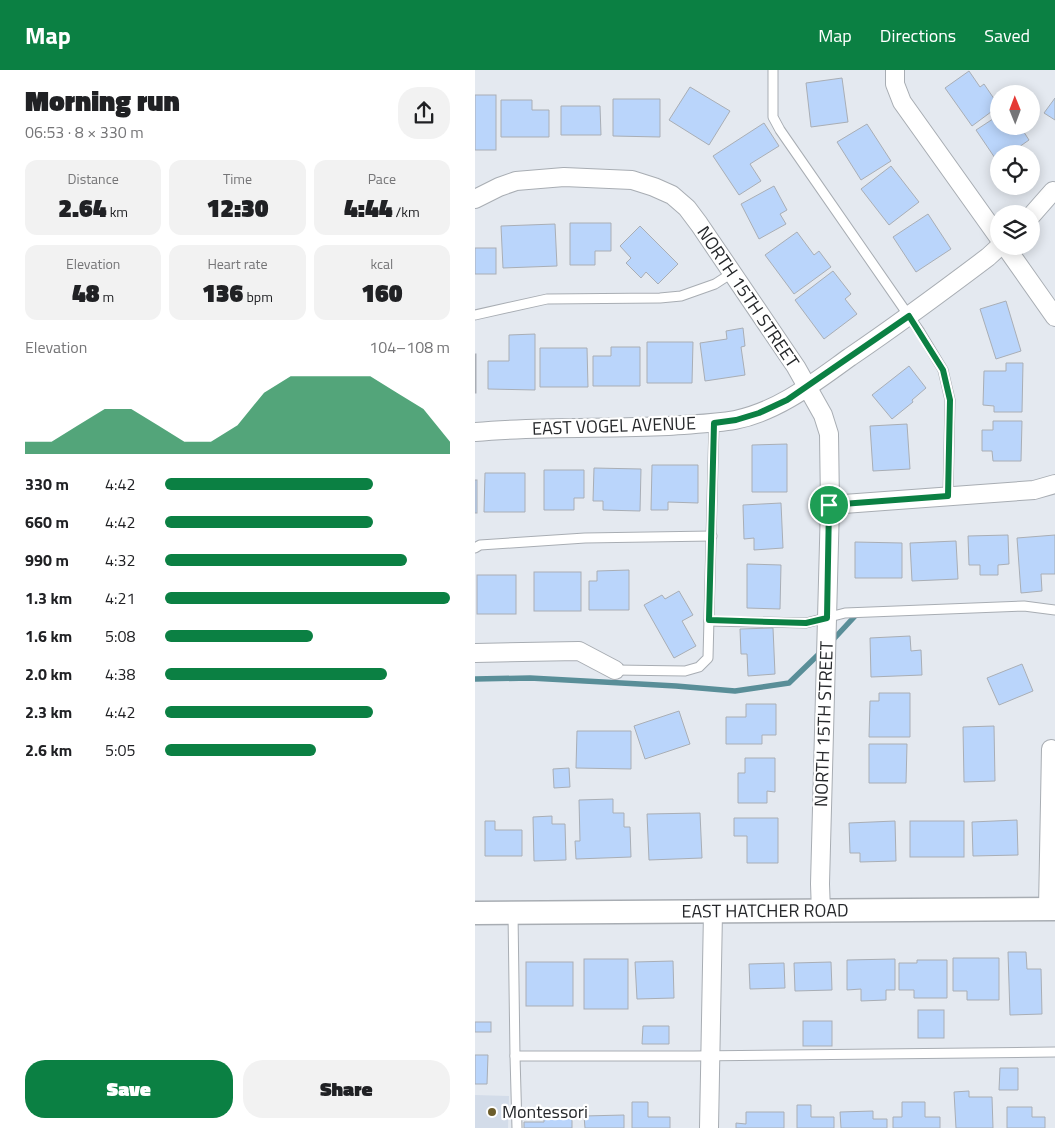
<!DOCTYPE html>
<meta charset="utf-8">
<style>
body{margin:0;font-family:"Titillium Web",sans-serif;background:#f2f2f2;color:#202124;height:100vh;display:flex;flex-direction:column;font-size:19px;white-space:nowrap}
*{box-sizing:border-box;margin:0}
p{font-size:16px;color:#757577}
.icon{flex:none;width:28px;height:28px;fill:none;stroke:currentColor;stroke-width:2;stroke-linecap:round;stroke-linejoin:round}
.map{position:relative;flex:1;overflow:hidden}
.details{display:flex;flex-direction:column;background:#fff;width:475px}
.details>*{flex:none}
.needle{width:32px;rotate:359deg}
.controls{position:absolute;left:515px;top:15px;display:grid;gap:10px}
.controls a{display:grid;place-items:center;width:50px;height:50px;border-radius:50%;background:#fff;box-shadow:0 2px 12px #0003;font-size:25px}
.pin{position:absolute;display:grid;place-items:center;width:42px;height:42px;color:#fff;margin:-21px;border:2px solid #fff;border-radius:50%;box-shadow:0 1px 5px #0007}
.round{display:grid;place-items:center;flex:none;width:52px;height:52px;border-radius:20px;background:#f2f2f2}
.head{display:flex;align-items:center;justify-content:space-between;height:85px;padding:0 25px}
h1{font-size:28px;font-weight:800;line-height:38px}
.stats{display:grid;grid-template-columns:repeat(3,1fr);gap:8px;height:85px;padding:5px 25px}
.stats div{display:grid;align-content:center;border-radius:12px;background:#f2f2f2;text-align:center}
.stats b{font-size:25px;font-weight:800}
.stats small{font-size:14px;font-weight:400}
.stats p{font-size:14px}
.chart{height:140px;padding:10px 25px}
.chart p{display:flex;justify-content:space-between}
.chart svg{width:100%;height:90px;margin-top:5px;fill:#0b8043;opacity:.7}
.cta{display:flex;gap:10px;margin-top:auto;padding:10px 25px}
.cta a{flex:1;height:58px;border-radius:20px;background:#0b8043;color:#fff;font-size:20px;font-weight:800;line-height:58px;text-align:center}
.cta a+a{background:#f2f2f2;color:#202124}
ul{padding:0 25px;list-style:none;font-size:16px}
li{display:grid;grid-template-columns:80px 60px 1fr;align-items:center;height:38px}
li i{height:12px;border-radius:6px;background:#0b8043}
header{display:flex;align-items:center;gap:30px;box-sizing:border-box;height:70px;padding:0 25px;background:#0b8043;color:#fff}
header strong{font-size:24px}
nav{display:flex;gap:28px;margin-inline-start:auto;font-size:18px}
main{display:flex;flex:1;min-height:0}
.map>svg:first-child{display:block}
.built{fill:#d3dce9}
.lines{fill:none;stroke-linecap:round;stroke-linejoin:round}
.stream{stroke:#598e98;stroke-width:5.5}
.building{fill:#bad5fb;stroke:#a9aeb5}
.service-casing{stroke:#a8adb3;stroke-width:11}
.minor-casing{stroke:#a8adb3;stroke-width:20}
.tertiary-casing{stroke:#a8adb3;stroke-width:25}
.service{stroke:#fff;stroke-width:9}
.minor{stroke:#fff;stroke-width:18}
.tertiary{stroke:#fff;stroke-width:22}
.route-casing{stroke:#fff;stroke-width:10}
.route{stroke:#0b8043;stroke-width:6}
.poi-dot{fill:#6c5d2b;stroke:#fff;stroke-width:2}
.labels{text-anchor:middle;stroke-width:4.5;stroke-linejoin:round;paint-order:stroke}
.street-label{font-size:18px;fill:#26282b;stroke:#fff}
.poi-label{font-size:18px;fill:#26282b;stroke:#fff;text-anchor:start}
</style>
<header>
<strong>Map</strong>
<nav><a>Map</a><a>Directions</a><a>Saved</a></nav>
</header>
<main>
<section class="details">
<div class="head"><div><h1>Morning run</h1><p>06:53 · 8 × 330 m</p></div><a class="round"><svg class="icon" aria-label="share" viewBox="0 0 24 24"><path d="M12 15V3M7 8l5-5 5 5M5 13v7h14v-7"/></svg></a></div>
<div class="stats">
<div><p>Distance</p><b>2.64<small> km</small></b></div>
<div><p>Time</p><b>12:30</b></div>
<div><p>Pace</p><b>4:44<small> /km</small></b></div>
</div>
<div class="stats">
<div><p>Elevation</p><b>48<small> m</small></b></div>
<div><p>Heart rate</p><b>136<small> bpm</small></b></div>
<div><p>kcal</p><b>160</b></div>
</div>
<div class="chart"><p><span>Elevation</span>104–108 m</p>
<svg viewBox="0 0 160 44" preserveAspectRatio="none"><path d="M0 44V38L10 38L20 30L30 22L40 22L50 30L60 38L70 38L80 30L90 14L100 6L110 6L120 6L130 6L140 14L150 22L160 38V44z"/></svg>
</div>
<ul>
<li><b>330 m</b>4:42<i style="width:73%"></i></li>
<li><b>660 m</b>4:42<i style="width:73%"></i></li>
<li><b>990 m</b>4:32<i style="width:85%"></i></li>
<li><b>1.3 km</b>4:21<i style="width:100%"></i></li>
<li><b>1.6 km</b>5:08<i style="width:52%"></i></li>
<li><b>2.0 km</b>4:38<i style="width:78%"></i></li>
<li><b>2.3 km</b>4:42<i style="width:73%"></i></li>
<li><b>2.6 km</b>5:05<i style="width:53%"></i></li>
</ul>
<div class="cta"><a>Save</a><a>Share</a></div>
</section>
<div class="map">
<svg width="580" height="1058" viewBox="0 0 580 1058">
<rect width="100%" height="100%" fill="#e4e9f0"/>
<path class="built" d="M0,1025L34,1026L33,1058H0Z"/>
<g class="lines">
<g class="stream">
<path d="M355,573L381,545"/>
<path d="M0,609L55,608L201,616L260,621L314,613L347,581"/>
</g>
</g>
<g class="building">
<path d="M494,1L505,17L509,14L524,36L497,56L470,18Z"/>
<path d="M367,8L373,52L336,57L331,13Z"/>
<path d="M215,17L255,41L234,75L194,50Z"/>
<rect x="0" y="25" width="21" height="55"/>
<path d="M580,28V50L569,43Z"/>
<path d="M138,29H185V67L138,66Z"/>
<path d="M26,30H57V40H74V67H26Z"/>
<path d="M86,36H125L126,65H86Z"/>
<path d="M524,45V56H545L554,70L534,84H524V90L522,91L501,60Z"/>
<path d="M289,53L304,76L275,94L286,111L264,125L238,86Z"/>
<path d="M392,54L416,91L386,110L362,72Z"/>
<path d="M416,96L444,132L414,155L386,119Z"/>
<path d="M299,116L312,140L305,144L311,154L284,169L266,134Z"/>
<path d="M453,144L476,179L441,202L418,167Z"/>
<path d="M95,153H136V181H120V195H95Z"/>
<path d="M80,154L82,196L28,198L26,156Z"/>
<path d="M165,156L203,194L183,214L171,202L166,208L151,193L156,188L145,176Z"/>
<path d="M322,162L339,185L344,181L356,197L319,224L290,185Z"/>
<rect x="0" y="178" width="21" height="26"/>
<path d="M358,201L376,224L370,229L382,244L349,269L320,230Z"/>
<path d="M531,231L546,281L521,289L505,239Z"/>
<path d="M268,258L270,276L266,277L270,305L230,311L225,273L252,269L251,261Z"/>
<path d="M60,264V320L13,319V291H34V265Z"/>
<path d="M172,272H218L217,313H172Z"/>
<path d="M136,277H165V316H118V286H136Z"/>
<path d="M65,278H112L113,317H65Z"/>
<rect x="0" y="284" width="1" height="39"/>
<path d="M531,293H548L547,342H519V336L508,335L509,301H531Z"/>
<path d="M434,296L451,318L437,330L438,332L417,349L397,325Z"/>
<path d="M518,351H547L546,391H518L517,381H507V360H518Z"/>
<path d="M432,354L435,399L398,401L395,356Z"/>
<path d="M312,374V422H277V375Z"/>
<path d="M177,395H223V433L193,432V440H176Z"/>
<path d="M119,398L166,399L165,441L128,440V431H118Z"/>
<path d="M69,400H109V428H99V440H69Z"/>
<path d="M10,403H50V442H9Z"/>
<rect x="0" y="410" width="2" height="33"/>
<path d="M306,433L308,478L279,480V468L269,469L268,435Z"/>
<path d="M533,465L534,494L523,495V505H505V495H494L493,466Z"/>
<path d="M580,465V504H566L567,521L546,523L542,468Z"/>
<path d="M481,471L483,509L437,511L435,473Z"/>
<path d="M380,472L427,473V508H380Z"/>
<path d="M272,494L306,495L305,539L272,538Z"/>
<path d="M154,500V540H114V511H122V501Z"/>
<rect x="59" y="502" width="47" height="39"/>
<rect x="2" y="505" width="39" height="39"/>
<path d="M204,521L218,545L207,551L221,576L199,588L169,535L187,525L190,529Z"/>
<path d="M298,558L300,604L273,606L272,584H266L265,559Z"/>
<path d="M435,566L436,581L446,580L447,605L396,607L395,568Z"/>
<path d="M547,594L558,621L524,635L512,608Z"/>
<path d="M404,623H435V667H394L395,631H404Z"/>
<path d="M271,634H301V665H287V674H251V647H271Z"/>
<path d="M204,641L215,674L170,689L159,656Z"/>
<path d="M519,656L520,711L489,712L488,657Z"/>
<path d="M102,661H156V699L101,698Z"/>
<path d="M394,674H432L431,713H394Z"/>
<path d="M270,688H300V722L292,721V733H263V703H270Z"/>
<path d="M94,698L95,717L79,718L78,699Z"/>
<path d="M138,729V743H149V757H155L156,787L101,789L100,771H105L104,730Z"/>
<path d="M225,743L227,788L174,790L172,744Z"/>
<path d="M77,746V754H90L91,790L59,791L58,747Z"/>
<path d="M259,748H303V793H272V766H259Z"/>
<path d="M542,750L543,785L498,786L497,752Z"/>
<path d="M10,751H20V760H47V786H10Z"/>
<path d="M420,751L421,791L385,792V783H375L374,753Z"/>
<rect x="435" y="751" width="54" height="36"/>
<path d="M533,882H551L552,899H566L567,944L535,945Z"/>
<path d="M478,888H524V930H492V921H478Z"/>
<rect x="109" y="889" width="44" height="50"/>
<path d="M420,889V920H411V930L386,931V919L372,920V890Z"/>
<path d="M442,890H472V928H439V920H424V893H442Z"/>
<path d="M198,891L199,928L162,929L160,892Z"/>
<rect x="51" y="892" width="47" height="44"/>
<path d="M356,892L357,920L320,921L319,893Z"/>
<path d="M309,893L310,918L275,919L274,894Z"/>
<rect x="443" y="940" width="26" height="28"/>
<rect x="328" y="951" width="29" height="25"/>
<rect x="0" y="952" width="16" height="10"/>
<path d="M168,956H194V974H167Z"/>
<path d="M0,985H13L12,1014H0Z"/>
<path d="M525,998H543V1020H524Z"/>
<path d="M494,1021V1027H517L518,1058H481L479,1022Z"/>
<path d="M157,1032H173V1047H195V1058H157Z"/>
<path d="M427,1032H450V1047H465V1058H418V1047H427Z"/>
<path d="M322,1035H336V1047H359V1058H322Z"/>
<path d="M532,1037H557V1047H570V1058H532Z"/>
<path d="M398,1041V1049H412V1058H366L365,1042Z"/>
<path d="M271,1042H309V1058H261V1053L271,1054Z"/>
<path d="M69,1043H97V1058H49V1052H69Z"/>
<path d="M149,1045V1058H110L109,1046Z"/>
</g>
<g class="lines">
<g class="service-casing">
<g id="service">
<path d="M298,0V47L305,60L445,262L468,300L475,330L473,426"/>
<path d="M0,245L72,229L185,228L206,226L240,214L257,203"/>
<path d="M0,478L5,475L110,468L237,466"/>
<path d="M234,551L331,553L370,543L549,536L580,540"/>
<path d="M140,600L210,601L224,597L233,588L239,353"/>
<path d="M38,843L40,986"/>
<path d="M42,1058L40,986H219L580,982"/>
</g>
</g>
<g class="minor-casing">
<g id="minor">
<path d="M420,0V14L427,32L524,168"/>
<path d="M0,129L24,117L41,111L89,107L157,110L179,117L197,125L212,138L224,154L321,297L348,345L354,364L355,435L345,814L346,842"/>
<path d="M556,146L578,121"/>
<path d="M530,176L580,247"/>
<path d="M0,362C64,356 128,359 193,356C215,354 238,354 260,350C304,341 340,312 375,287C422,255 468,221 513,187L525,176"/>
<path d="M355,435L559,420L580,414"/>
<path d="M0,583L104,581L140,600"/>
<path d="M573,839L576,679"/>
<path d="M234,1058L238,842"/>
</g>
</g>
<g class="tertiary-casing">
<g id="tertiary">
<path id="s1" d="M0,843L580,839"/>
</g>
</g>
<use href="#service" class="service"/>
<use href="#minor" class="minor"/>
<use href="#tertiary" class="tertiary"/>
</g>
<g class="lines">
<g class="route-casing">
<path id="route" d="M434,246L468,300L475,330L473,426L354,435L352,548L331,553L234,550L239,353L261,350L284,343L312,330Z"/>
</g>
<use href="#route" class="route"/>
</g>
<circle class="poi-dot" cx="17" cy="1042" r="5"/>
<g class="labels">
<g class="street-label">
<text transform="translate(273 227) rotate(56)" y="6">NORTH 15TH STREET</text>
<text transform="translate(139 356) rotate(-2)" y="6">EAST VOGEL AVENUE</text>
<text transform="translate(349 654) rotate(-88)" y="6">NORTH 15TH STREET</text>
<text dy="6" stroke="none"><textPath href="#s1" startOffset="290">EAST HATCHER ROAD</textPath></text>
</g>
<g class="poi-label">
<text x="27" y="1048">Montessori</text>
</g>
</g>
</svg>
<div class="controls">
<a><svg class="needle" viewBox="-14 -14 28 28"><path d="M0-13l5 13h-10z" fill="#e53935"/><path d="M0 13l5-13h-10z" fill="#757577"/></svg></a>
<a><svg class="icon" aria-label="locate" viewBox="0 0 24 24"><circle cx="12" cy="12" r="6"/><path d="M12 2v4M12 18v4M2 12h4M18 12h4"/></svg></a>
<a><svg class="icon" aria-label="layers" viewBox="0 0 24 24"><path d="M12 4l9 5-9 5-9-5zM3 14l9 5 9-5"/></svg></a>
</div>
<div class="pin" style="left:354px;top:435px;background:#1e9e55"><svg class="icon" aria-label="arrive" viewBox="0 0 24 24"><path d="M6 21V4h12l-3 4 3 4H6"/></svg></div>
</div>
</main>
